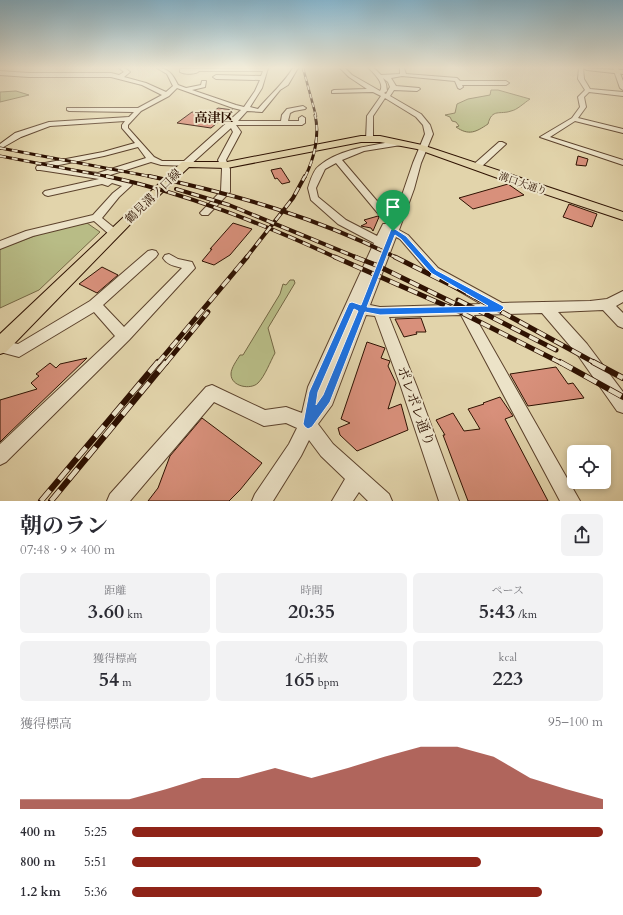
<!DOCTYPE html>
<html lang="ja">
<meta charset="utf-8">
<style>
body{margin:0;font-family:Cardo,"Noto Serif JP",serif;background:#f2f2f3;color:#2b2b33;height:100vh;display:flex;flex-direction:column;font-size:15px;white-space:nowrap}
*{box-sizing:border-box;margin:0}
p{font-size:13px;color:#7c7c81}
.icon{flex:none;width:22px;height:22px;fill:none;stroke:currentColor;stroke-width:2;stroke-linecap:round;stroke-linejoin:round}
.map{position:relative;height:501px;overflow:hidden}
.panel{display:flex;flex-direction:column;background:#fff;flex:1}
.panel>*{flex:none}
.controls{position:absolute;left:567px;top:445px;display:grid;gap:8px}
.controls a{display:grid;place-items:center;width:44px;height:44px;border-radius:6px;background:#fff;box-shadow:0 2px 6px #0003;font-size:20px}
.pin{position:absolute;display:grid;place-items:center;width:34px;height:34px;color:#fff;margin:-41px -17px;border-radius:50% 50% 50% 0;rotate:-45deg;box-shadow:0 0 4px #0007}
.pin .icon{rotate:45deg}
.round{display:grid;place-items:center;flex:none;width:42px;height:42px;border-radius:6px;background:#f2f2f3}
.overview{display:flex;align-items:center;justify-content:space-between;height:68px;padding:0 20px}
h1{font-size:22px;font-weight:700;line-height:30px}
.figures{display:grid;grid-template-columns:repeat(3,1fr);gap:6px;height:68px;padding:4px 20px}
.figures div{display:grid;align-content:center;border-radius:6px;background:#f2f2f3;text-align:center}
.figures b{font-size:20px;font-weight:700}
.figures small{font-size:11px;font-weight:400}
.figures p{font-size:11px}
.chart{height:112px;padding:8px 20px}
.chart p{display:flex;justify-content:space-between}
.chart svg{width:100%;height:72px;margin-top:4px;fill:#8f2418;opacity:.7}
ul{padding:0 20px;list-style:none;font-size:13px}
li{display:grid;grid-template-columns:64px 48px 1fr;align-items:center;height:30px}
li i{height:10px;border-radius:5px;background:#8f2418}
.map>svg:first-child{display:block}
.green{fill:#b8bc86;stroke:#746744}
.building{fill:#d8907b;stroke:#2f1202}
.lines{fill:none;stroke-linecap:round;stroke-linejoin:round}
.minor-casing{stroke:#5c422c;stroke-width:2}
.major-casing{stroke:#2f1202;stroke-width:2}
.highway-casing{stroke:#2f1202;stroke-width:2}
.minor{fill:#ece3c8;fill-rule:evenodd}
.major{fill:#e2d4ab;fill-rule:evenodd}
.highway{fill:#e2d4ab;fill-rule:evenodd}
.rail-far4-casing{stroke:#2f1202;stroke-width:2.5}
.rail-far3-casing{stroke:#2f1202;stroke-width:3}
.rail-far2-casing{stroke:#2f1202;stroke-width:4}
.rail-far1-casing{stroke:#2f1202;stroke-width:5}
.rail-casing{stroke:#2f1202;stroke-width:6}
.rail-far4{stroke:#ece3c8;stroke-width:1.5;stroke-dasharray:4.5;stroke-linecap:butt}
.rail-far3{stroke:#ece3c8;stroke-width:2;stroke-dasharray:6;stroke-linecap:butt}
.rail-far2{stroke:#ece3c8;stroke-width:2.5;stroke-dasharray:8;stroke-linecap:butt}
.rail-far1{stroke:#ece3c8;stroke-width:3.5;stroke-dasharray:10;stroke-linecap:butt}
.rail{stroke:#ece3c8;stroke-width:4.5;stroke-dasharray:14;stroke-linecap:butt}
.route{fill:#1a73e8;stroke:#fff;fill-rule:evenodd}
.labels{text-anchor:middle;stroke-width:4;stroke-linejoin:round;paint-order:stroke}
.far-street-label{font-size:10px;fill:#2f1202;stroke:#ece3c8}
.street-label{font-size:12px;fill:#2f1202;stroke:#ece3c8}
.far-district-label{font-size:13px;font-weight:bold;fill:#2f1202;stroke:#ece3c8}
.near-street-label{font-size:14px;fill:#2f1202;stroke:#ece3c8}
</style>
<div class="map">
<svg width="623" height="501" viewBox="0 0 623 501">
<rect width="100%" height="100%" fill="#e2d4ab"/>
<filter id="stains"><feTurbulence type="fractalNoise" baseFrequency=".005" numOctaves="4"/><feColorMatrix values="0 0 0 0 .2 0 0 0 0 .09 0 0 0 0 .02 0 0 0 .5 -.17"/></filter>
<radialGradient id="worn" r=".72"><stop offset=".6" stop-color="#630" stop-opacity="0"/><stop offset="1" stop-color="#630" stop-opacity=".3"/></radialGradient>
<g class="green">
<path d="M491,90H498L530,99C524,103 517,110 511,111C500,115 492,108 488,124C476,132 469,136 456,127L459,126L456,122L452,121L450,117L445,115L455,113L457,104L468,99L490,95Z"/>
<path d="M16,91L29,95L0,102V92Z"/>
<path d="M87,223L100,232L39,290L0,308V249L50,230Z"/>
<path d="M290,280H294L295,283L268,328L275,353C270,362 265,376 258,383C251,390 231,387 231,374C231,368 237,360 240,355H243L280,294L283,284L286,285Z"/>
</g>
<g class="building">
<path d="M218,108L233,110L211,128L177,123L192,112L210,114Z"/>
<path d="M578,156L588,159L586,166L576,165Z"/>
<path d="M281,168L290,182L282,184L277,178L275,179L271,170Z"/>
<path d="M508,184L524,195L473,209L459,198Z"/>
<path d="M569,204L597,214L592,227L563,217Z"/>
<path d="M378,216L379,217L373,231L371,228L361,226L367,223L364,220Z"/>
<path d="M233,223L252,229L230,255L214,265L202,261L212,249H210Z"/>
<path d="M102,267L118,275L97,293L79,284Z"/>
<path d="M421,318L426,332H416L417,334L404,337L395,319Z"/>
<path d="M367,342L385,348L381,358L390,361L388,366L396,383L388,409L401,404L408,430L357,451L340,435L338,428L350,423L341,419Z"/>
<path d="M87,358L5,437L0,442V400L37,389L31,383L39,376L36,374L50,363L56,368L60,364Z"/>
<path d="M556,367L568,384L573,383L584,398L528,406L510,374Z"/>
<path d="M500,397L513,416L505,419L548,501H468L443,435H445L436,420L453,413L464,431L480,429L468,409L484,404L483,403Z"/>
<path d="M202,418L262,463L240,490L229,501H148L158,488L170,456Z"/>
</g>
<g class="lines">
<g class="minor-casing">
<g id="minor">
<path d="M119,68H125L130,72L124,77L146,83L166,92L173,86L167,74L157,68C169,68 173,75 178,85L186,88L201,85L202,81H206L205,87L192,90L236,105L244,107L255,91L260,80L216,79L213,77L216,75L261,76L263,71H199C197,74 185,75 180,72V69L268,68L262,88L250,107L258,109C270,95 284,83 293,68H298L288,85L280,90L262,112L247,111L238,121H281L282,115L287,109L303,106L306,108L305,109L294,111L290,113L288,121H299V118L302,116L305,118V123L302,125H236L241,132L226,160L230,169V192L208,215H202L200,213L221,191L222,169L218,160L233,132L231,128L189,166L161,165L151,162L107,176L131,183L132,185L119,197L102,218L118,231L119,233L118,235H110L94,221L33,236L0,249V241L26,231L93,215L113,193L122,186L112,183L108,186L102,184L48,196L45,195L43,193L45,191L99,179L40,170H37L36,168L37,166H41L42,163H45L103,152L135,143L122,128V125L125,121L50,126L21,137L0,149V144L15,133L49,122L129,117L134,112L69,111L67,110V108H138L162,95L142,85L111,77H29L0,75V71L29,73H111L119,75L124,72ZM177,88L233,108L241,110L184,161H162L154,157L128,128V125L141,111L169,96ZM138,147L146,158L98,173L49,167L104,156Z"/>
<path d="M340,68H345L352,75L380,91C385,83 374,74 369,68H374L381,75L400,74V68H404L406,74L457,78L460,81H506L509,83L506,85H462L463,87L460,89L458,88L455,81L402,76L391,78L396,86L419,88L420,89L417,91L394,90L390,96L421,114L430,125L433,134L421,163L414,189L399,230L408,235L438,268L502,303L590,301L607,299L623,291V302L616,306L623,313V328L618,326L603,310L558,312L587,344L623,392V413L617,411L577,354L542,313L474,315L580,501H560L461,315L389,317L417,387L459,501H439L401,387L375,316L366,315L332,405L318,424L333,444L389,494L392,501H368L359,492L353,501H332L345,479L321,456L309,440L301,456L273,501H252L255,494L289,444L297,428L286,423L264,426L214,402L130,501H107L110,494L206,387L212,385L265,410L286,407L302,413L308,387L374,243L338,224L311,200L308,188C310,182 313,170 319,166C339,149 373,145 398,141H401V145L364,151L342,160L377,201L389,198L400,201L413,163L425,134L423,125L416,117L385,98L373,116V138L372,140H366L367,116L381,96L373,92L332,93V91L334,90L367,89L349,77ZM383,78L388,82L390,87L386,94L384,93L387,91L386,84ZM336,163L381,217L386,221L392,222L391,224H383L377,236L346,220L318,197L316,188L325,169ZM389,204L399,205L394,217L381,205ZM396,237L400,239L430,274L481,304L380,307L370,305Z"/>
<path d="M579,68H583L584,79L590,89L623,92V96L589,92L584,97L586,107L578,118L623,129V133L575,121L550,137L623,160V165L540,137L572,118L580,107L578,97L585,90L578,79Z"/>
<path d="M613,68H618L623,81V90L620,88Z"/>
<path d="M499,142H502L506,144L479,169H473L472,167L473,165Z"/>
<path d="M152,250L156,251L158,254L156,257L103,305L124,327L182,268C175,266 167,265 163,258L165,255L169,254L178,259L192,262L195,268L129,340L6,462L0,465V444L115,336L94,312L19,357L0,352V340L18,344L90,301L148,251Z"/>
</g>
</g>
<g class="major-casing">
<path id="major" d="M361,136H380L422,145L623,212V220L506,181L417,149L380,142H361L227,168L189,167L147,207L6,352L0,354V334L182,162H227Z"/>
</g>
<g class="highway-casing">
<path id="highway" d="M583,68L623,70V74L587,70Z"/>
</g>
<use href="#minor" class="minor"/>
<use href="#major" class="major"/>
<use href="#highway" class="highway"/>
<g class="rail-far4-casing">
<path id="rail-far4" d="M303,68L316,116"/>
</g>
<g class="rail-far3-casing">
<g id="rail-far3">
<path d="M0,148L153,177"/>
<path d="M0,156L110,177"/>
<path d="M305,177C314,159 320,135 315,115"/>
</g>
</g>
<g class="rail-far2-casing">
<g id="rail-far2">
<path d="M106,176C186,193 263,224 337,258"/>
<path d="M149,176C235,194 318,218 397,258"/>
<path d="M176,189L229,205L358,258"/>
<path d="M246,258L293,198L305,176"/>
</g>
</g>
<g class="rail-far1-casing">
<g id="rail-far1">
<path d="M335,257L460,312L561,363"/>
<path d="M355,257L376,265L462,307"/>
<path d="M395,257L471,295L595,363"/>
<path d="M458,300L556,350"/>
<path d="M158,363L247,257"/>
<path d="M166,363L208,312"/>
</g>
</g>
<g class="rail-casing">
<g id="rail">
<path d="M560,362L623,397"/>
<path d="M593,362L623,378"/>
<path d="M41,501L158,362"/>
<path d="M51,501L166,362"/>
</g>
</g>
<use href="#rail-far4" class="rail-far4"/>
<use href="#rail-far3" class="rail-far3"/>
<use href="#rail-far2" class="rail-far2"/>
<use href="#rail-far1" class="rail-far1"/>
<use href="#rail" class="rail"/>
</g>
<linearGradient id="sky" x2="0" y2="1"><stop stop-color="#87b6ce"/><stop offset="0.49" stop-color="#f2ecd9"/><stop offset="1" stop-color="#f2ecd9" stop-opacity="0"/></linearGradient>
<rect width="623" height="138" fill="url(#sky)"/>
<path class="route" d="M391,229H395L406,236L436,270L503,306L504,308L500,312L380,315L365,312L330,402L312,427L308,429L305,427L303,424L309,392L349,303L352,302L361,305ZM395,235L401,239L431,273L488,306L380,308L367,307ZM354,309L358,311L323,395L316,405L318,392Z"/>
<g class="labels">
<g class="far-street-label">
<text transform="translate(523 183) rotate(19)" y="4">溝口大通り</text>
</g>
<g class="street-label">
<text transform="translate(153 196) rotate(-44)" y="4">鶴見溝ノ口線</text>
</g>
<g class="far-district-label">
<text x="214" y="122">高津区</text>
</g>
<g class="near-street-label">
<text transform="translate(416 406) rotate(70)" y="5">ポレポレ通り</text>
</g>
</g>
<rect width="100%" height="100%" filter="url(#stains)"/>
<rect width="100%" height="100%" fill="url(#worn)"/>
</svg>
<div class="controls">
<a><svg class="icon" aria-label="locate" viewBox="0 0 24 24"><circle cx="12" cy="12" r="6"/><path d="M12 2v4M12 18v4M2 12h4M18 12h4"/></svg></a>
</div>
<div class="pin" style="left:393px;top:231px;background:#1e9e55"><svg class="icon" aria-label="arrive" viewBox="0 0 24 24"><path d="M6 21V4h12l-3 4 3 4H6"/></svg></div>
</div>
<section class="panel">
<div class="overview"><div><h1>朝のラン</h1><p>07:48 · 9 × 400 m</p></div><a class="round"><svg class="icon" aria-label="share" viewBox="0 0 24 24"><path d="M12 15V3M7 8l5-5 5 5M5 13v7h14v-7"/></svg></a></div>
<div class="figures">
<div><p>距離</p><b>3.60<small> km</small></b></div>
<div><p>時間</p><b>20:35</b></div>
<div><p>ペース</p><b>5:43<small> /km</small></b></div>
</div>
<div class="figures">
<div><p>獲得標高</p><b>54<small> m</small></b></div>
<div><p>心拍数</p><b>165<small> bpm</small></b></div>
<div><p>kcal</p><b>223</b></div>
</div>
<div class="chart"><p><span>獲得標高</span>95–100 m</p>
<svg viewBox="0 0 160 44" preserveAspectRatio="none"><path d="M0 44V38L10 38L20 38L30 38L40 32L50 25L60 25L70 19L80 25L90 19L100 12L110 6L120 6L130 12L140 25L150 32L160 38V44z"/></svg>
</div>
<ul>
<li><b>400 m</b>5:25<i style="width:100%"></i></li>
<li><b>800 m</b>5:51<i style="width:74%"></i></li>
<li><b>1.2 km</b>5:36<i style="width:87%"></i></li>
</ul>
</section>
